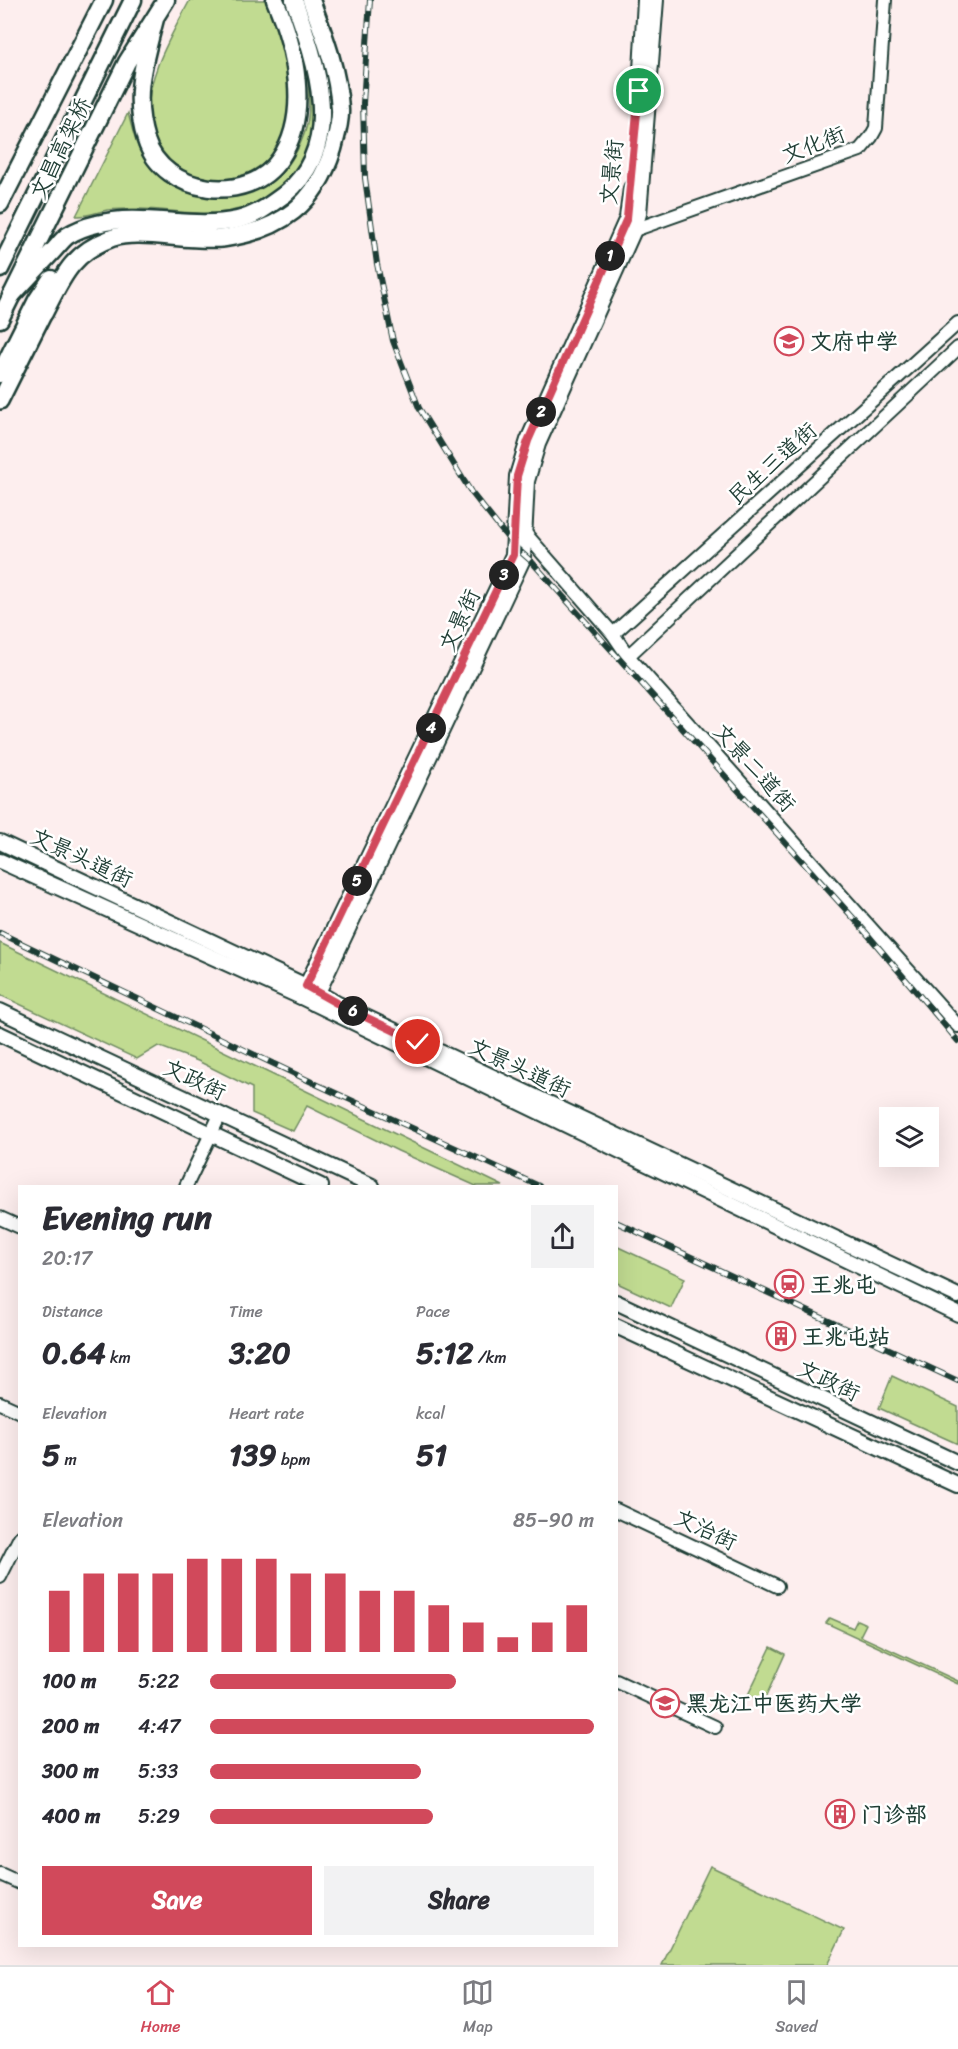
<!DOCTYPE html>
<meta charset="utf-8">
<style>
body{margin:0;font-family:Sriracha,"LXGW WenKai TC",sans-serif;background:#f2f2f3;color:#2b2b33;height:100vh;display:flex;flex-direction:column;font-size:22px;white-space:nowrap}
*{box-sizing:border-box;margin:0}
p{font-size:20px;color:#7c7c81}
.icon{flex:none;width:33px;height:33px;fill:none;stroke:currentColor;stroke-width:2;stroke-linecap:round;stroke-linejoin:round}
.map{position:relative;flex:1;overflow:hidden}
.panel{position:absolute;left:18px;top:1185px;width:600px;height:762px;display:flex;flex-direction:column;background:#fff;border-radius:0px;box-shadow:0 6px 24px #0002}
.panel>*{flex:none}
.fabs{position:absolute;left:879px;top:1107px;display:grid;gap:12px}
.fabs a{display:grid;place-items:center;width:60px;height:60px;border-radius:0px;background:#fff;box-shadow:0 6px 24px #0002;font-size:30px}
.pin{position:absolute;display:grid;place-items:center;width:51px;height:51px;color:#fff;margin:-26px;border:3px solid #fff;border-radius:50%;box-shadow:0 2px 6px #0007}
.km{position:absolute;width:30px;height:30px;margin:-15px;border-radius:50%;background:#222;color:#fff;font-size:16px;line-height:30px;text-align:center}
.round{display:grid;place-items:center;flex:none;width:63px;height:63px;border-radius:0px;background:#f2f2f3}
.summary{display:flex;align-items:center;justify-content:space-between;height:102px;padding:0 24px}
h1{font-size:33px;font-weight:700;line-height:45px}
.metrics{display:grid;grid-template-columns:repeat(3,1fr);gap:9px;height:102px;padding:6px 24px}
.metrics div{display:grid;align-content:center}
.metrics b{font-size:30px;font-weight:700}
.metrics small{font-size:16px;font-weight:400}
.metrics p{font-size:16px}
.chart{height:168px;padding:12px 24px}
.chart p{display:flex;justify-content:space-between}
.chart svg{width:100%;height:108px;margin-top:6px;stroke:#d1495b;stroke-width:6}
.primary-button{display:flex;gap:12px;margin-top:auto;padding:12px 24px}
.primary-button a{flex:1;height:69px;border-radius:0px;background:#d1495b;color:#fff;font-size:24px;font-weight:700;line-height:69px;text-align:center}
.primary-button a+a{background:#f2f2f3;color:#2b2b33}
ul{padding:0 24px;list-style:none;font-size:20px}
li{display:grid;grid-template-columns:96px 72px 1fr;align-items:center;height:45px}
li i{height:15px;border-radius:8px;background:#d1495b}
.tabs{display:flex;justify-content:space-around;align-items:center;height:84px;border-top:2px solid #e1e1e2;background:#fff;font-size:16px;color:#7c7c81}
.tabs a{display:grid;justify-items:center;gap:3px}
.tabs .on{color:#d1495b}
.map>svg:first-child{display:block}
.green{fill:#c1db91;stroke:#708c62;stroke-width:1.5}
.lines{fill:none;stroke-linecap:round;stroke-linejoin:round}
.tertiary-casing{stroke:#1f3d34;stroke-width:16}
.secondary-casing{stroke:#1f3d34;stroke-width:18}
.primary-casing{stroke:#1f3d34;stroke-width:20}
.trunk-casing{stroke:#1f3d34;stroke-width:21}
.tertiary{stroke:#fff;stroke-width:12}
.secondary{stroke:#fff;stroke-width:14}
.primary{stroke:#fff;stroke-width:15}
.trunk{stroke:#fff;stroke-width:16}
.rail-casing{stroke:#1f3d34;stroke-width:6}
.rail{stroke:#fff;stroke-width:4;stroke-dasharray:11;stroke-linecap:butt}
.route-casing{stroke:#fff;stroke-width:12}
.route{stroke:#d1495b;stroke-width:8}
.labels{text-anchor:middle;stroke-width:5;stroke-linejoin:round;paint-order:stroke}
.street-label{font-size:22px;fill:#1f3d34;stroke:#fff}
.poi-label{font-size:22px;font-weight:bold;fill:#1f3d34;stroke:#fff;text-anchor:start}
</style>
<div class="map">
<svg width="958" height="1965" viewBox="0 0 958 1965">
<rect width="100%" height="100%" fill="#fdeeee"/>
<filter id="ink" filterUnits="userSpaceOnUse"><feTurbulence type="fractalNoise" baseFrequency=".0167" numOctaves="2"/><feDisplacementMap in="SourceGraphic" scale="12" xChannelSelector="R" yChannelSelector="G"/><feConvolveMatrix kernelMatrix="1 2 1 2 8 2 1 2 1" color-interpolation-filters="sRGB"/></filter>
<g filter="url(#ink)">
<g class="green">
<path d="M190,0H268C280,38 289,62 289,102C289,108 291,115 290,120C278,180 200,202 163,152C156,142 150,132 149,119C144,80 172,34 190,0Z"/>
<path d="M308,79C312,95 315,112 313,129C306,176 263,209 217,213C191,215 166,209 139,209C129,209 118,209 107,210C97,212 87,217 76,216L128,113C133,131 136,149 148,164C177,201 233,207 271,181C286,172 297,153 303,137C311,118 309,99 308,79Z"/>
<path d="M0,943L503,1186H476L398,1151L307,1106L293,1131L252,1113V1088L198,1061L158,1046L137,1059L0,995Z"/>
<path d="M616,1246L685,1278L671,1308L617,1283Z"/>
<path d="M892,1376L958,1407V1444L879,1408Z"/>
<path d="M830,1618L853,1628L857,1620L866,1624L860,1636L958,1681V1684L826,1623Z"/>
<path d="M771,1647L785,1654L763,1703L748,1695Z"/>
<path d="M710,1866L844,1930L827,1965H662Z"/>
</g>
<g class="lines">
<g class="tertiary-casing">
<g id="tertiary">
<path d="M634,230L860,150L871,137L876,128L885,0"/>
<path d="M524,532L613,634L628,656L958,1026"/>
<path d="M613,634L958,323"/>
<path d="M628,656L958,348"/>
<path d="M186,1186L220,1115"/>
<path d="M0,1218L20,1227"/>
<path d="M0,1403L20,1412"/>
<path d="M616,1510L777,1586"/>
<path d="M0,1577L20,1537"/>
<path d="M616,1681L715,1727"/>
<path d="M0,1874L20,1883"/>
</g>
</g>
<g class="secondary-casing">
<g id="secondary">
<path d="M640,88L645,0"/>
<path d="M0,842L306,986L338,1004L958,1296"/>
<path d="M0,861L301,997L958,1314"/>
<path d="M301,997L513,555L517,476L528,440L627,218L631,188"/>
<path d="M313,1003L523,559L527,481L538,444L634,230L639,214L656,0"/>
<path d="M0,1011L372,1186"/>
<path d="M0,1034L321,1186"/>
<path d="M616,1302L958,1463"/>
<path d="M616,1326L958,1485"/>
</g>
</g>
<g class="primary-casing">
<path id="primary" d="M0,401L44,313"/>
</g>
<g class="trunk-casing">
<g id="trunk">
<path d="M155,19C144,62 132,95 146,140C163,195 249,206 280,159C311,114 295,47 275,0"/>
<path d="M0,204L104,0"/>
<path d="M0,269L133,0"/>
<path d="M11,296C25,281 38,267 52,252C57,247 62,240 67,236C75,231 88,226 97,224C142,212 191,230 237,220C256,216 270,205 285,194C346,144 316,62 294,0"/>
<path d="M44,313C62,278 71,253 112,238C139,228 192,243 225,238C281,230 316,204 333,149C336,137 341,122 340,109C338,71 324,35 311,0"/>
<path d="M0,319L127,62L166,0"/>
<path d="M0,374L37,300L51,279"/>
</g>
</g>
<use href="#tertiary" class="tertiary"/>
<use href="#secondary" class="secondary"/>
<use href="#primary" class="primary"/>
<use href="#trunk" class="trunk"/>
<g class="rail-casing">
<g id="rail">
<path d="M370,0L363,103L365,178L377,264L393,341L419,408L471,492L514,546L531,561L857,922L958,1041"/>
<path d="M0,933L318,1085L539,1186"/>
<path d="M616,1222L958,1381"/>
</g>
</g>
<use href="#rail" class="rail"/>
</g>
</g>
<g class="lines" filter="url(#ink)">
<g class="route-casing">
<path id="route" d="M418,1042L338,1004L306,986L513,555L517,476L528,441L627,218L639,91"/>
</g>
<use href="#route" class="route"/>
</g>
<defs>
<g id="school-ring" transform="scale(1.5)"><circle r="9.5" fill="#fff" stroke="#d1495b" stroke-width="1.5"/><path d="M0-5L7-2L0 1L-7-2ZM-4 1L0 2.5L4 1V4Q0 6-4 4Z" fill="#d1495b"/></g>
<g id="station-ring" transform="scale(1.5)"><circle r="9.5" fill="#fff" stroke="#d1495b" stroke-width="1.5"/><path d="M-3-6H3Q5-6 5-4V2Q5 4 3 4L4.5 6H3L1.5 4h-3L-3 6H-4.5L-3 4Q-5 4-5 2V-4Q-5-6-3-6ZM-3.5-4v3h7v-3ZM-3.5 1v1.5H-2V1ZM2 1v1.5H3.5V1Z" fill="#d1495b"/></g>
<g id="building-ring" transform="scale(1.5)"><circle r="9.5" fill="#fff" stroke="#d1495b" stroke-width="1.5"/><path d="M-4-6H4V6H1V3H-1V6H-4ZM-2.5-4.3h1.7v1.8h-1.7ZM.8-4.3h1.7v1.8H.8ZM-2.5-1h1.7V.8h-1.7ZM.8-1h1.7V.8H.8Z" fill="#d1495b"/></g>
<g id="university-ring" transform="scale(1.5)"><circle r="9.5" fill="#fff" stroke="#d1495b" stroke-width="1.5"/><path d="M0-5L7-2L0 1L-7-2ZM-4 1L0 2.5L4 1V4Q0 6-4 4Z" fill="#d1495b"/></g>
</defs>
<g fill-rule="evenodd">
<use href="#school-ring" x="789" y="341"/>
<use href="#station-ring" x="789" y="1284"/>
<use href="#building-ring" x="781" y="1336"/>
<use href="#university-ring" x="665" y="1703"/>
<use href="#building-ring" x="840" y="1814"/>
</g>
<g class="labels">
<g class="street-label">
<text transform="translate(813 144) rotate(-21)" y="8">文化街</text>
<text transform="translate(60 148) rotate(-64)" y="8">文昌高架桥</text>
<text transform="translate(611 172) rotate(-84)" y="8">文景街</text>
<text transform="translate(772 463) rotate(-42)" y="8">民生三道街</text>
<text transform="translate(459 620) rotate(-65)" y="8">文景街</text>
<text transform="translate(755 767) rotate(48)" y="8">文景二道街</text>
<text transform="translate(82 857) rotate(25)" y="8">文景头道街</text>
<text transform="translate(520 1067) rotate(25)" y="8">文景头道街</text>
<text transform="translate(195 1079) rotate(25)" y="8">文政街</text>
<text transform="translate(829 1380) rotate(25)" y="8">文政街</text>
<text transform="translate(706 1529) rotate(25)" y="8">文治街</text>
</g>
<g class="poi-label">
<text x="810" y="349">文府中学</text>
<text x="810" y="1292">王兆屯</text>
<text x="802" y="1344">王兆屯站</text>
<text x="686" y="1711">黑龙江中医药大学</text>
<text x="861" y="1822">门诊部</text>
</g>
</g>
</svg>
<div class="fabs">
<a><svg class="icon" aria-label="layers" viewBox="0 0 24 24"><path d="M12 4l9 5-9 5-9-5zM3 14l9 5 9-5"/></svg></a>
</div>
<div class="pin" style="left:639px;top:91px;background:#1e9e55"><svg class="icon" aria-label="arrive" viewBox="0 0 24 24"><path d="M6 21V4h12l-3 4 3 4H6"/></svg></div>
<div class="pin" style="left:418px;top:1042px;background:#d93025"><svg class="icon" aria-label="check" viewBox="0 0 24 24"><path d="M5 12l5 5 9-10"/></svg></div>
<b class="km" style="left:610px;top:256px">1</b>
<b class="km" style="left:541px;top:412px">2</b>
<b class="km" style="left:504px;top:575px">3</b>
<b class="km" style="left:431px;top:728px">4</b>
<b class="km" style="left:357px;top:881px">5</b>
<b class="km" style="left:353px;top:1011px">6</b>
<section class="panel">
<div class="summary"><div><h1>Evening run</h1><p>20:17</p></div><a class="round"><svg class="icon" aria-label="share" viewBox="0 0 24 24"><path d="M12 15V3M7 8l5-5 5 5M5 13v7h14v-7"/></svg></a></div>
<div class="metrics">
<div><p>Distance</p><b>0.64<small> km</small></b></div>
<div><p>Time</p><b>3:20</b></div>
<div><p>Pace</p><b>5:12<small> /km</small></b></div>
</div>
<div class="metrics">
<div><p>Elevation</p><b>5<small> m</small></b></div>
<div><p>Heart rate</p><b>139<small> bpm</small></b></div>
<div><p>kcal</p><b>51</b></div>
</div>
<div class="chart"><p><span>Elevation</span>85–90 m</p>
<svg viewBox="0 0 160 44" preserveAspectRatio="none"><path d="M5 44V19M15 44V12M25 44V12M35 44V12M45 44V6M55 44V6M65 44V6M75 44V12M85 44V12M95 44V19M105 44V19M115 44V25M125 44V32M135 44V38M145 44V32M155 44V25"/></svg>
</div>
<ul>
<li><b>100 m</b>5:22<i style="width:64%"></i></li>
<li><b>200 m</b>4:47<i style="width:100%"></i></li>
<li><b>300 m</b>5:33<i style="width:55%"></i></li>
<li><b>400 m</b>5:29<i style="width:58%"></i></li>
</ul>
<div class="primary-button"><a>Save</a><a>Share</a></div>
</section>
</div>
<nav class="tabs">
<a class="on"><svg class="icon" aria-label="home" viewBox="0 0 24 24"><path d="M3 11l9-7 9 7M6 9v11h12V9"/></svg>Home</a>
<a><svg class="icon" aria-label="map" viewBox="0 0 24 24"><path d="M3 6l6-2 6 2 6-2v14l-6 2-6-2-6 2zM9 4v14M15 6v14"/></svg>Map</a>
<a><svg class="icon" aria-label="saved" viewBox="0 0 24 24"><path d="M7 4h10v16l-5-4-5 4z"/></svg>Saved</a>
</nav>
